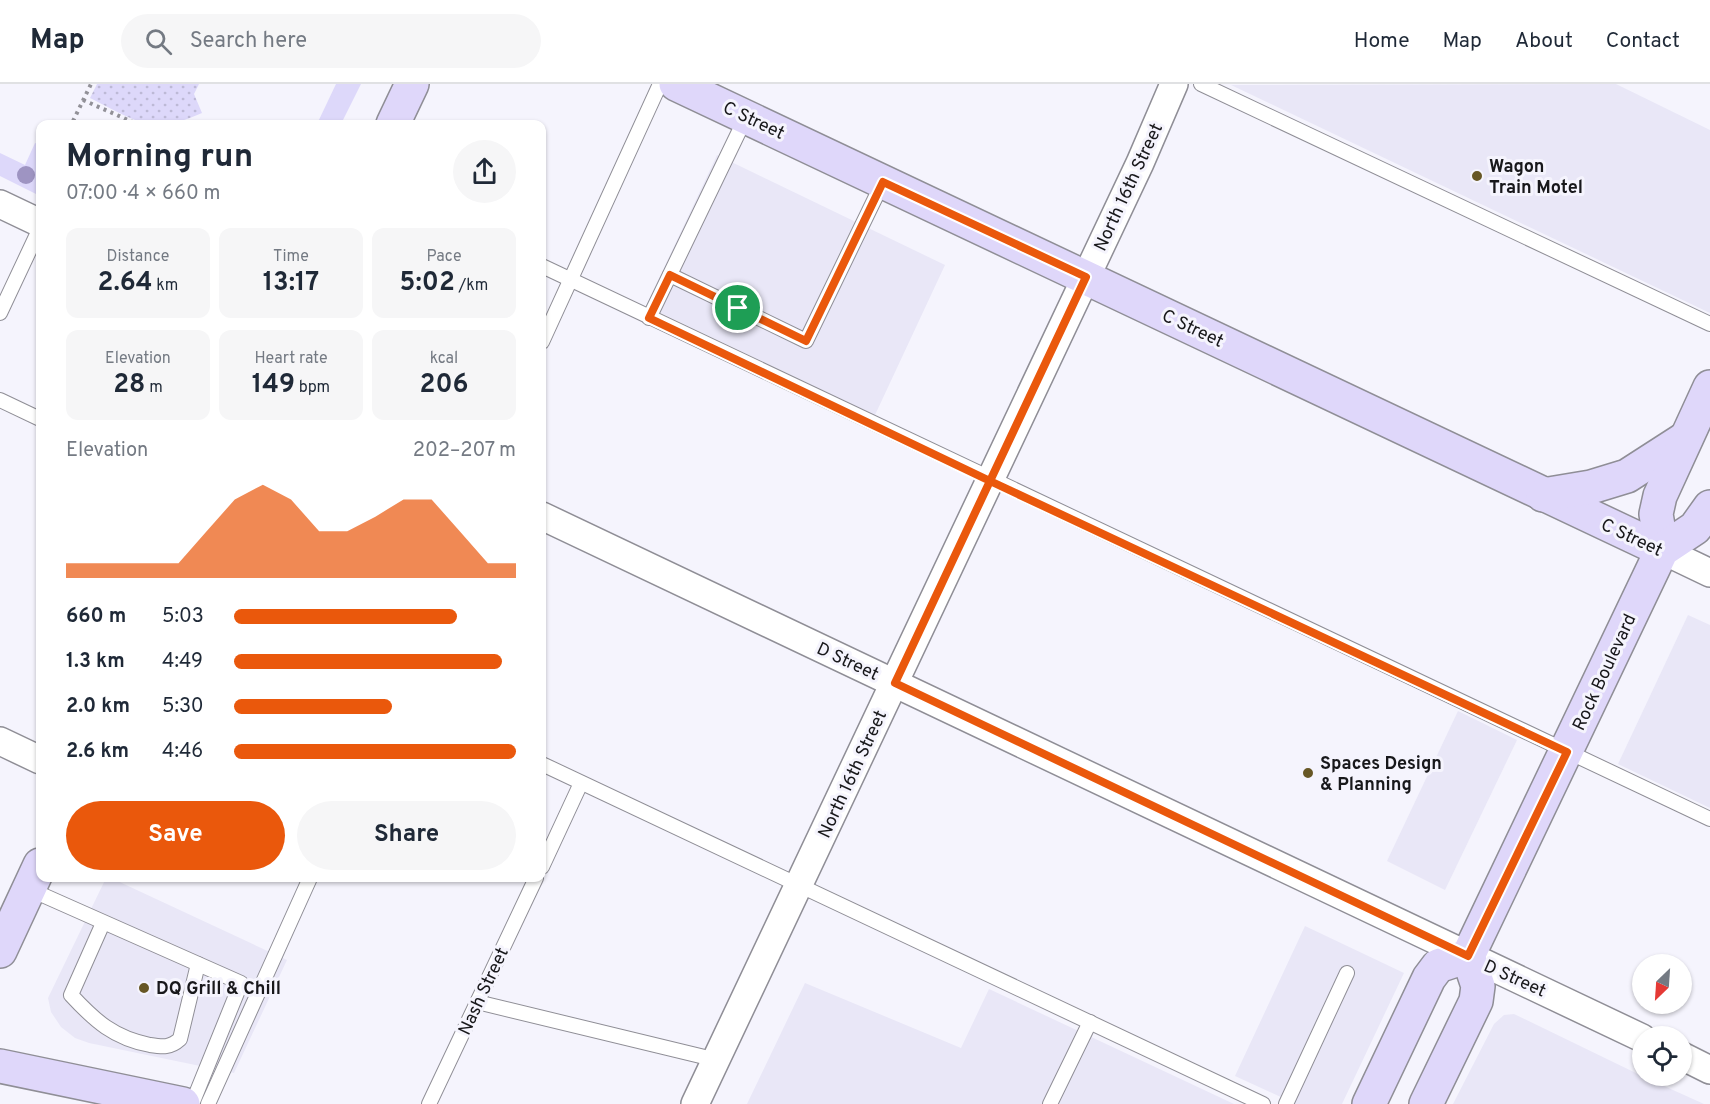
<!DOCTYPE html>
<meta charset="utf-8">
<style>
body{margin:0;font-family:Overpass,sans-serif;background:#f6f6f7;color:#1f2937;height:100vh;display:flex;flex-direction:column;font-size:22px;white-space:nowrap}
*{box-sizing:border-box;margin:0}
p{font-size:20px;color:#747a83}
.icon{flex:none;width:33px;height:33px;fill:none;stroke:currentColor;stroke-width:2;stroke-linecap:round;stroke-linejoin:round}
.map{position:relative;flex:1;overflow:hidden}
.sheet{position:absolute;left:36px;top:36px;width:510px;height:762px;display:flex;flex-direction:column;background:#fff;border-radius:12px;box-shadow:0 2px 4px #0004}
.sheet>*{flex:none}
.needle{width:39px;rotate:205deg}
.controls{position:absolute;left:1632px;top:870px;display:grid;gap:12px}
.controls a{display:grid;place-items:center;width:60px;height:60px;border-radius:50%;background:#fff;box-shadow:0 2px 4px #0004;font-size:30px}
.pin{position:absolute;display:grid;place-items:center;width:51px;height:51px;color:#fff;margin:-26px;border:3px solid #fff;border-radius:50%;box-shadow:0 2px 6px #0007}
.round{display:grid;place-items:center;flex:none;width:63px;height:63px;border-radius:32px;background:#f6f6f7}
.overview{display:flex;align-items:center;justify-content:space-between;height:102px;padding:0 30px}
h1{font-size:33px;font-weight:700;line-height:45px}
.stats{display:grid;grid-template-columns:repeat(3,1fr);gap:9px;height:102px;padding:6px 30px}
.stats div{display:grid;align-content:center;border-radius:12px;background:#f6f6f7;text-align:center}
.stats b{font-size:26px;font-weight:700}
.stats small{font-size:16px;font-weight:400}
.stats p{font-size:16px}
.chart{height:168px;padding:12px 30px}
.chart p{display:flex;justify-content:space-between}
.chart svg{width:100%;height:108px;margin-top:6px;fill:#ea580c;opacity:.7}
.button{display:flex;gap:12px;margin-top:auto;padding:12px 30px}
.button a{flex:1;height:69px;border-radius:36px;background:#ea580c;color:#fff;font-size:24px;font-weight:700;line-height:69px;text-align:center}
.button a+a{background:#f6f6f7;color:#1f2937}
ul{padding:0 30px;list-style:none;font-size:20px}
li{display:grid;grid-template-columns:96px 72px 1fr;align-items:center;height:45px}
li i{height:15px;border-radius:8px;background:#ea580c}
header{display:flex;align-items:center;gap:36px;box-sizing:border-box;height:84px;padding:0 30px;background:#fff;border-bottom:2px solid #e0e1e3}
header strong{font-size:28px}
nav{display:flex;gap:33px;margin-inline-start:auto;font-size:21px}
.search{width:420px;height:54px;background:#f6f6f7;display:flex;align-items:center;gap:15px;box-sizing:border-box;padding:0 21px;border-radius:33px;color:#747a83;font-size:22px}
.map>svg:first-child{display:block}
.built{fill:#e9e7f7}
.grass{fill:url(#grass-dots)}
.garden{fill:#ddd8fa}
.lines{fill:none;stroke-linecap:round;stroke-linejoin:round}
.lane-casing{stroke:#8f8e96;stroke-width:16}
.street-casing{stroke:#8f8e96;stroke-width:30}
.secondary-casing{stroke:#8f8e96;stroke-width:36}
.path{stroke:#929198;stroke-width:4;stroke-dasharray:3 4.5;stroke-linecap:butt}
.lane{stroke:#fff;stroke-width:14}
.street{stroke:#fff;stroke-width:27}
.secondary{stroke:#dfd7fa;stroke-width:33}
.tree{fill:#9e94c2}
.route-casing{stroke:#fff;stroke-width:12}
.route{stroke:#ea580c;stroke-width:8}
.poi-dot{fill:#675725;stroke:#f5f4fd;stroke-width:2}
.labels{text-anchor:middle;stroke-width:6;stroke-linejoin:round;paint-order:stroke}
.street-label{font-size:18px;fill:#18181b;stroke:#f5f4fd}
.poi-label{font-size:18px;font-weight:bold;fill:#18181b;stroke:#f5f4fd;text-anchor:start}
</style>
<header>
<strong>Map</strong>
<div class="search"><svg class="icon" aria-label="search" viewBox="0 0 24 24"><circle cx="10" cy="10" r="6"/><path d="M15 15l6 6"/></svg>Search here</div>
<nav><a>Home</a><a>Map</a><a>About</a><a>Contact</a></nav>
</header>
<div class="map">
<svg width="1710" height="1020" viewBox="0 0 1710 1020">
<defs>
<pattern id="grass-dots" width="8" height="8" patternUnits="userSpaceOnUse" patternTransform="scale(1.5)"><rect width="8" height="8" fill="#ddd8fa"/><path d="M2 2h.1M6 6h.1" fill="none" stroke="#bdb9d6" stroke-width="1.8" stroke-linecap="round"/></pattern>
</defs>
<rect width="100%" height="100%" fill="#f5f4fd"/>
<g class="built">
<path d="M1616,0L1710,46V229L1231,1Z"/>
<path d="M717,71L945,181L875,331L646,222Z"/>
<path d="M1688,531L1710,541V724L1618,680Z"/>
<path d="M1458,627L1517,656L1445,806L1387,777Z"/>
<path d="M106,794H111L287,876L234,989L89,959L75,954L61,943L51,928L48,914Z"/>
<path d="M1305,842L1404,889L1342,1020H1296L1235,992Z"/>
<path d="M805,899L961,964L989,905L1234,1020H747Z"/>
<path d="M1514,930L1642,992L1704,1020H1453L1494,940L1504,931Z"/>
</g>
<path class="grass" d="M97,0H199L194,10L202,29C150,52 137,37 90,14Z"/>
<g class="garden">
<path d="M336,0H361L341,40H317Z"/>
<path d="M35,59L40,61V112L0,92V69L25,81Z"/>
</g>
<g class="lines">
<g class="lane-casing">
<g id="lane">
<path d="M1201,0L1710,240"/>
<path d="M542,182L1710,735"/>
<path d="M670,191L806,257L883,98"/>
<path d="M0,229L40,144"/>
<path d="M649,234L746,33"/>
<path d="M542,258L660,0"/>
<path d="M0,316L40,335"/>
<path d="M542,680L1263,1020"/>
<path d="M542,783L581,699"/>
<path d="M29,805L241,899L192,1020"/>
<path d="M103,839L71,911C95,937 114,954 150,961C163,963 170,964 180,955L198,880"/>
<path d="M477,918L717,976"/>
<path d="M208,1020L310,794"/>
<path d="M429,1020L536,794"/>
<path d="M1050,1020L1090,938"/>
<path d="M1286,1020L1347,889"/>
</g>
</g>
<g class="street-casing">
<g id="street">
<path d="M0,120L40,139"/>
<path d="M542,432L1642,954"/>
<path d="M1662,466L1710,489"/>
<path d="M0,657L40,676"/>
<path d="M1682,972L1710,986"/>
<path d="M695,1020L1140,79L1174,0"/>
</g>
</g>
<g class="secondary-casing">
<g id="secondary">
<path d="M676,0L1662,466"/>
<path d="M393,40L412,0"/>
<path d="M1543,411L1591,403L1627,392L1686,354"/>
<path d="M1662,466L1656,430L1660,412L1710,303"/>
<path d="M0,867L40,781"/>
<path d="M0,982L183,1020"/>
<path d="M1369,1020L1429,894L1438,882L1468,872L1662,466L1695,444L1710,423"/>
<path d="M1426,1020L1476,917L1478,902L1468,872"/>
</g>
</g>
<g class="path">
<path d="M83,16L137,40"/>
<path d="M73,37L91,0"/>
<path d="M186,40L192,38L198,40"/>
</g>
<use href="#lane" class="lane"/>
<use href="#street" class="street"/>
<use href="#secondary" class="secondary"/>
</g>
<circle class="tree" cx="26" cy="91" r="9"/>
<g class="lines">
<g class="route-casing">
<path id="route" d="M738,224L670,191L649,234L990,397L895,599L1468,872L1567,668L990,397L1086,193L883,98L806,257L738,224"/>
</g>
<use href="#route" class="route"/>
</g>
<g class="poi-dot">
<circle cx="1477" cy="92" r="6"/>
<circle cx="1308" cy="689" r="6"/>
<circle cx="144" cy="904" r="6"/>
</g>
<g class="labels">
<g class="street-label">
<text transform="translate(754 36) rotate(25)" y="6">C Street</text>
<text transform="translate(1128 103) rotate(-65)" y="6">North 16th Street</text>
<text transform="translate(1193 244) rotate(25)" y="6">C Street</text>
<text transform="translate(1632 453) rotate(25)" y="6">C Street</text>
<text transform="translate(848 577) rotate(25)" y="6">D Street</text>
<text transform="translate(1604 588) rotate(-65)" y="6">Rock Boulevard</text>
<text transform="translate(852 690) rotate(-65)" y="6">North 16th Street</text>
<text transform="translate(1515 894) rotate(24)" y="6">D Street</text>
<text transform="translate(483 907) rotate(-65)" y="6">Nash Street</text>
</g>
<g class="poi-label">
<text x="1489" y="88">Wagon<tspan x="1489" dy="21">Train Motel</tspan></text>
<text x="1320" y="685">Spaces Design<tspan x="1320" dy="21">&amp; Planning</tspan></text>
<text x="156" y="910">DQ Grill &amp; Chill</text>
</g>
</g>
</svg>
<div class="controls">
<a><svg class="needle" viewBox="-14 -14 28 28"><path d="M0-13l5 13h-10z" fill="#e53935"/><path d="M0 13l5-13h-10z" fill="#747a83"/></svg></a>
<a><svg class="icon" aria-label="locate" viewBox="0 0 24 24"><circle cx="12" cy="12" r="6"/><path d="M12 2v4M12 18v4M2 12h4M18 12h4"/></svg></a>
</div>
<div class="pin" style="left:738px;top:224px;background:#1e9e55"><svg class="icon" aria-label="arrive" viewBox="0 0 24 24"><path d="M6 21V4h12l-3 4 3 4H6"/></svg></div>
<section class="sheet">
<div class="overview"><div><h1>Morning run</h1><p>07:00 · 4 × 660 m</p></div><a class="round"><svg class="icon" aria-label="share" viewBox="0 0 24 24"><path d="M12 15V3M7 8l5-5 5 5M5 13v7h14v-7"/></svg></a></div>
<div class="stats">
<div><p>Distance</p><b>2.64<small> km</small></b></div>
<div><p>Time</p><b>13:17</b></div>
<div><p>Pace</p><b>5:02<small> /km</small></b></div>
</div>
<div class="stats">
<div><p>Elevation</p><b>28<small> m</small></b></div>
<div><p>Heart rate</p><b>149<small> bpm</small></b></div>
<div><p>kcal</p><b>206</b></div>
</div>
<div class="chart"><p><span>Elevation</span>202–207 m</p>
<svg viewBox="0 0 160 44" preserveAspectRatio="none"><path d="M0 44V38L10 38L20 38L30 38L40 38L50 25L60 12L70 6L80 12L90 25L100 25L110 19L120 12L130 12L140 25L150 38L160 38V44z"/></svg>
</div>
<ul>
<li><b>660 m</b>5:03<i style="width:79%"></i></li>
<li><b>1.3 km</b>4:49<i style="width:95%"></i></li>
<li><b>2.0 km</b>5:30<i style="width:56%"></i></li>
<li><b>2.6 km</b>4:46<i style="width:100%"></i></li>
</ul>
<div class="button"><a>Save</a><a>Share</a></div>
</section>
</div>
